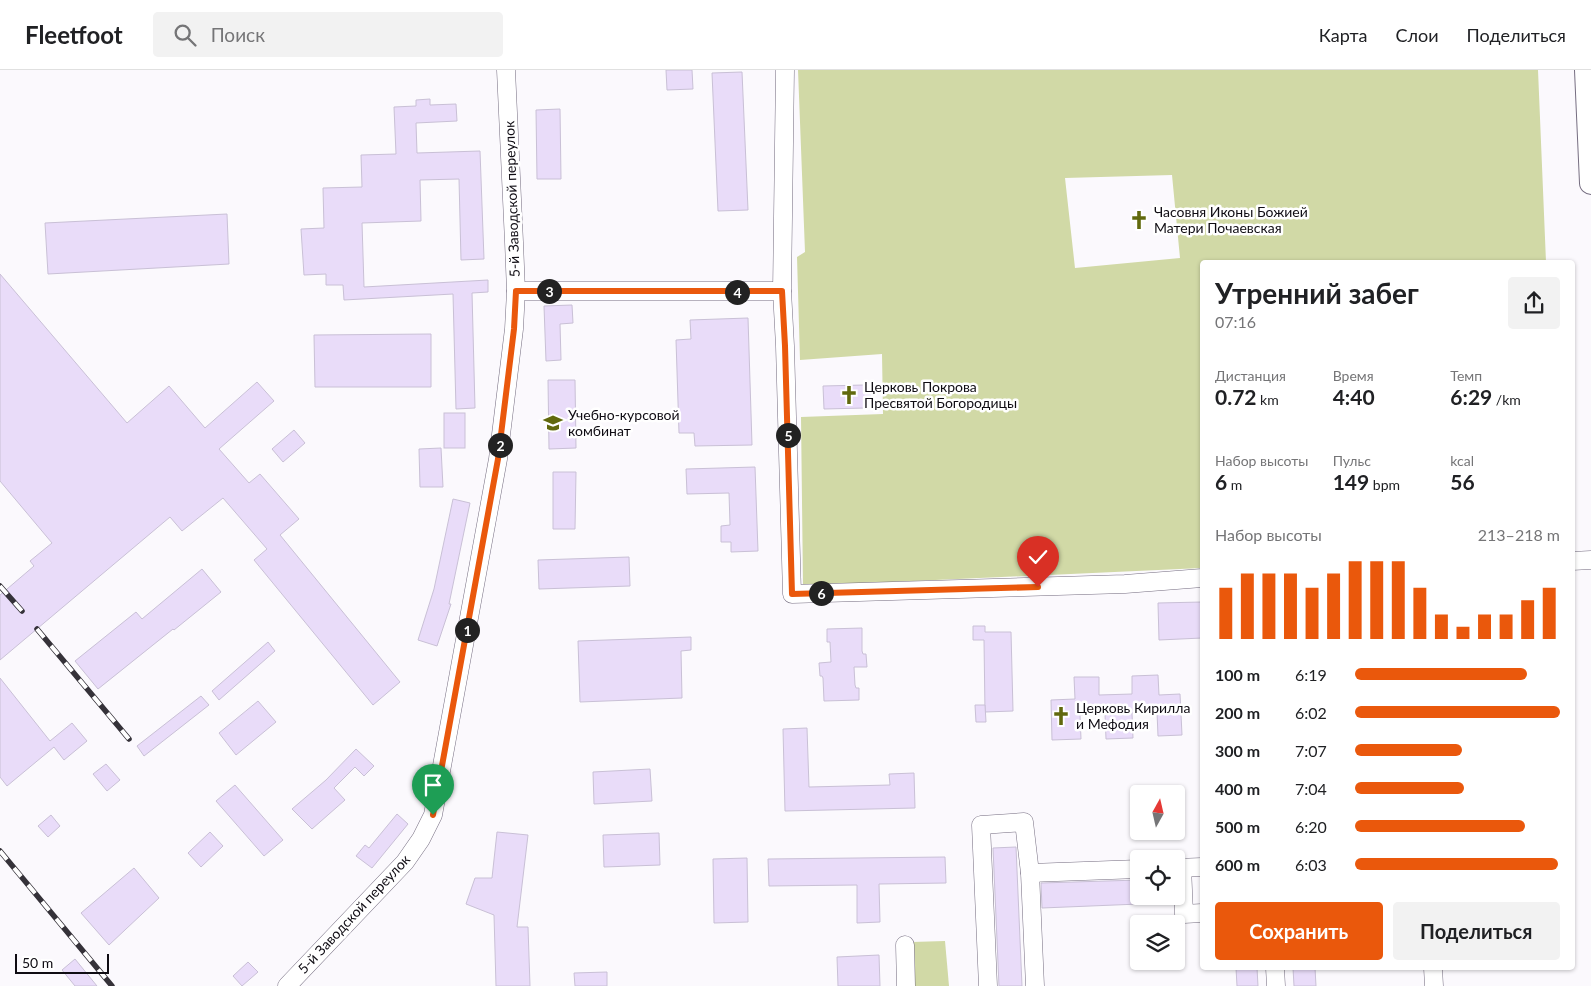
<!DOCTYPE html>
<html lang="ru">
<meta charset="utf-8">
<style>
body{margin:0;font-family:Lato,sans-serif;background:#f2f2f2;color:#202124;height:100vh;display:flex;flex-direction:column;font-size:19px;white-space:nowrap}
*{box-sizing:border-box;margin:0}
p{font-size:16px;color:#757577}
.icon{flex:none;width:28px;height:28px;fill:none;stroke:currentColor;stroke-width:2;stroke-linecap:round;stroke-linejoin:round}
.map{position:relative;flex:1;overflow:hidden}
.details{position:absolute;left:1200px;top:190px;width:375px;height:710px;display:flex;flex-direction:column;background:#fff;border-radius:5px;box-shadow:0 1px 4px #0004}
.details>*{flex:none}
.needle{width:32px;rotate:8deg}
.controls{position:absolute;left:1130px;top:715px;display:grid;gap:10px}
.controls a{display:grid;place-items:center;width:55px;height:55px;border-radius:5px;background:#fff;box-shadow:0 1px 4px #0004;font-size:25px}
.scale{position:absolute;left:15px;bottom:12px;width:94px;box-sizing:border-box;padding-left:5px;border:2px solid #0f0c13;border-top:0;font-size:14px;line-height:18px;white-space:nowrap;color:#0f0c13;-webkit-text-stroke:4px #fff;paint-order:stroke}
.pin{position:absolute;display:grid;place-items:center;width:42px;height:42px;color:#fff;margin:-51px -21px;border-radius:50% 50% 50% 0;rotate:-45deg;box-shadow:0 0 5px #0007}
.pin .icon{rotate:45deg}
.km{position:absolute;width:25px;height:25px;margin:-12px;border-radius:50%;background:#222;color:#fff;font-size:14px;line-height:25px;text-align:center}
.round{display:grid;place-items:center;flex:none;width:52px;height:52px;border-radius:5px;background:#f2f2f2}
.head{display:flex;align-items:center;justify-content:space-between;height:85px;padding:0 15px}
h1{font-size:28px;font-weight:700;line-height:38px}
.figures{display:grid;grid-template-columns:repeat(3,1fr);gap:8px;height:85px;padding:5px 15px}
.figures div{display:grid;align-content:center}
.figures b{font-size:21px;font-weight:700}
.figures small{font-size:14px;font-weight:400}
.figures p{font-size:14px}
.chart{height:140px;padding:10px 15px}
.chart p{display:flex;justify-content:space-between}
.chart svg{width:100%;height:90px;margin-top:5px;stroke:#ea580c;stroke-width:6}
.cta{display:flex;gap:10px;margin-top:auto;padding:10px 15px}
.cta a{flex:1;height:58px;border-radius:5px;background:#ea580c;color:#fff;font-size:20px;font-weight:700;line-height:58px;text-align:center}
.cta a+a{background:#f2f2f2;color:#202124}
ul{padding:0 15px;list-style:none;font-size:16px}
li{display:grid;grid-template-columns:80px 60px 1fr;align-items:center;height:38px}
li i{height:12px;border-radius:6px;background:#ea580c}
header{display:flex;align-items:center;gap:30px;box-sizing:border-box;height:70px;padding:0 25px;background:#fff;border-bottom:1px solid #e0e0e0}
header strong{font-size:24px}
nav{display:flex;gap:28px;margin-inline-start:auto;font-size:18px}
.search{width:350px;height:45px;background:#f2f2f2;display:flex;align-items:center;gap:12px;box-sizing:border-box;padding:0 18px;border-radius:5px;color:#757577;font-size:19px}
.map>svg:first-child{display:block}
.green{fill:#d1d9a6;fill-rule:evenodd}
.building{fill:#e9dcf9;stroke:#c9c0d6}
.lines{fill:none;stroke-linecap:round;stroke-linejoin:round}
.minor-casing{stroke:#756d80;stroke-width:19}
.major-casing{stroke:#756d80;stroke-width:24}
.minor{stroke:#fff;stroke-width:18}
.major{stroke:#fff;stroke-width:22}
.rail-casing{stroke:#353239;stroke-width:5.5}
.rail{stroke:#fff;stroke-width:4;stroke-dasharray:11;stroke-linecap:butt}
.route-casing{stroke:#fff;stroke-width:10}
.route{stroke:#ea580c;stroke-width:6}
.labels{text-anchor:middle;stroke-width:5;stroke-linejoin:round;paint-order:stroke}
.street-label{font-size:14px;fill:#0f0c13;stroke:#fff}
.poi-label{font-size:14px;fill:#0f0c13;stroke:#fff;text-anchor:start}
</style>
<header>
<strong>Fleetfoot</strong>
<div class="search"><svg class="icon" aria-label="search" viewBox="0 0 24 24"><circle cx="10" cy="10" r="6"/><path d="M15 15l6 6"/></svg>Поиск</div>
<nav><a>Карта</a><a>Слои</a><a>Поделиться</a></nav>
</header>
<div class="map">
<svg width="1591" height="916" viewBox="0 0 1591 916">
<rect width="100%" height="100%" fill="#fbf9fd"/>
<g class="green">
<path d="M798,0H1538L1546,192H1202V498L803,516L801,347L883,344L882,284L800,290L797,187L805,182ZM1172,105L1180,188L1075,198L1065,108Z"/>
<path d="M945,871L949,916H913L912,872Z"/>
</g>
<g class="building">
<path d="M666,0H692L693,19L667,20Z"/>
<path d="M742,2L748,140L718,141L712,3Z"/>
<path d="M430,29V35L456,34L457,51L416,53L417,83L480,81L484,189L461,190L459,109L420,110L421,151L362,153L364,217L488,210V222L472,223L475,338L456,339L453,224L344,230L343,215H326V204L304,205L301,159L324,158L323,118L362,117L361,85L396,84L394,37L416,36V30Z"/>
<path d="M560,39L561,109H537L536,40Z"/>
<path d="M227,144L229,194L48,204L45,153Z"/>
<path d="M0,204L127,353L169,316L205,358L257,312L274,331L219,379L249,413L260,404L299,449L280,465L400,612L373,635L254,490L267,479L223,428L182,461L170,447L0,590V525L34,496L30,491L52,473L0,411Z"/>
<path d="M572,235L573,253L560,254L561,290L546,291L544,236Z"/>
<path d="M748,248L752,375L695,376L694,363H679L676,270L691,269L690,250Z"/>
<path d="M431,264V317H315L314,265Z"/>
<path d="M548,310H575L576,378L549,379Z"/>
<path d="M864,315V320H870L874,324V329L870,333H865V338L824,339L823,316Z"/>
<rect x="444" y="343" width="21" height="35"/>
<path d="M294,360L305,373L283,392L272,379Z"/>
<path d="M441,378L443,417H420L419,379Z"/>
<path d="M755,397L758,481L731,482V472H721V456L730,455L729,423L687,424L686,399Z"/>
<path d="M553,402H576L575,459H553Z"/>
<path d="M453,429L470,433L449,534H451L437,576L418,570L434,519Z"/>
<path d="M629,487L630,516L539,519L538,490Z"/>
<path d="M202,499L221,522L174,560L173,559L98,619L75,591L136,542L142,549Z"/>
<path d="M1202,532V568L1159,570L1158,533Z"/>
<path d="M973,556H985V562H1011L1013,641L985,642L984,570H973Z"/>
<path d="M862,558V581L863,584H866L867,597H854L855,615L856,618H859V630L824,631L823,608L822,606H820L819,593L831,592L830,572H827V559Z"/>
<path d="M691,567V580L681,581L682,628L580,632L578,571Z"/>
<path d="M268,572L275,581L219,630L212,621Z"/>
<path d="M1158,605L1159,625L1180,624L1182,665L1158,666L1157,642L1132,643L1133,668L1106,669L1105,644L1080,645L1081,669L1052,670L1051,630L1075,629L1074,607H1099V625L1132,624V606Z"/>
<path d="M0,608L50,671L72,653L87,671L64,690L54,677L7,716L0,707Z"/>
<path d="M201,626L209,635L144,686L137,676Z"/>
<path d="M258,631L276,652L236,685L219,663Z"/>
<path d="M975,635H985L986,652H976Z"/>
<path d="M807,658L809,717L890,715L889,704L914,703L915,738L785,741L783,659Z"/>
<path d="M356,679L374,696L364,706L355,697L334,718L345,730L312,759L292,739L326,710Z"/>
<path d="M106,694L120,710L107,721L93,704Z"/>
<path d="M650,699L652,731L594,734L593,702Z"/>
<path d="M235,715L283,770L264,786L216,731Z"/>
<path d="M397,744L408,754L372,798L356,786L365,775L369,778Z"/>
<path d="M51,745L60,756L48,767L38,756Z"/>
<path d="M210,762L223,776L201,797L188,783Z"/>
<path d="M497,762L528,765L517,857H528L530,916H496L494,845L466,834L475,808H492Z"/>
<path d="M659,763L660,795L604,797L603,765Z"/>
<path d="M1016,777L1022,916H999L993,778Z"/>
<path d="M945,787L946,813L879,814L880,852L857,853V815L769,816L768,789Z"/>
<path d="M747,788L748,852L714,853L713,789Z"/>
<path d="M134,798L159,828L109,875L81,843Z"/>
<path d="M1139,810V834L1042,838L1041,813Z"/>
<path d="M879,885L880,916H838L837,887Z"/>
<path d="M75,889L97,916H75L62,900Z"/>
<path d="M248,892L258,902L242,916L233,906Z"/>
<path d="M1236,898H1257L1258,916H1237Z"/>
<path d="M1293,898H1315L1316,916H1294Z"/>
<path d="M607,902V916H575L574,903Z"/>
</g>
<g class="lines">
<g class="minor-casing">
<g id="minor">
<path d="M785,0L782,221L785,276L792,524L1125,514L1202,508"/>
<path d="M516,221H782"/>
<path d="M1572,491L1591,490"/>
<path d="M1182,797L1184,844L1202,843"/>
<path d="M1176,798L1202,797"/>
<path d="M1030,803L1139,799"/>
<path d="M905,875L906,916"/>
<path d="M1275,898L1276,916"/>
<path d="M1433,898L1434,916"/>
<path d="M287,916L405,792L421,769L433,745L498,389L514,259L516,221L514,172L506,0"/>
<path d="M988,916L981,755L1024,752L1030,803L1035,916"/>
</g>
</g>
<g class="major-casing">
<path id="major" d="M1586,0L1591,113"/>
</g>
<use href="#minor" class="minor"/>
<use href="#major" class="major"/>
<g class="rail-casing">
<g id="rail">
<path d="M0,516L22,541"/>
<path d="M37,559L129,669"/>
<path d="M0,781L112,916"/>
</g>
</g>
<use href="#rail" class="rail"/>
</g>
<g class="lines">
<g class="route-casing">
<path id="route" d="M433,745L498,389L514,259L516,221H782L785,276L792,524L1038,517"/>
</g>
<use href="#route" class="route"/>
</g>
<defs>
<g id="church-bare" transform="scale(1.5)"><path d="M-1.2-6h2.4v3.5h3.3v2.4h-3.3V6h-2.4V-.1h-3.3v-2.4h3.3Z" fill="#61690d" stroke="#fff" stroke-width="2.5" paint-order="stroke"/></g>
<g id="university-bare" transform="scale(1.5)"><path d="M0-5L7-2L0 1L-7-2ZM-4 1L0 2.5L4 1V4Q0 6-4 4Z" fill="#61690d" stroke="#fff" stroke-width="2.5" paint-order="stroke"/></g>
</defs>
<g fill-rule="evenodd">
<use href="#church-bare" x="1139" y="150"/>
<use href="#church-bare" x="849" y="325"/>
<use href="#university-bare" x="553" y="353"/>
<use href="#church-bare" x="1061" y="646"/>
</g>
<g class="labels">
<g class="street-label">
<text transform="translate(512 129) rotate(-92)" y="5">5-й Заводской переулок</text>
<text transform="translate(354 844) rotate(-47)" y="5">5-й Заводской переулок</text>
</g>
<g class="poi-label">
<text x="1154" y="147">Часовня Иконы Божией<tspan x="1154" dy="16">Матери Почаевская</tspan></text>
<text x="864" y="322">Церковь Покрова<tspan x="864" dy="16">Пресвятой Богородицы</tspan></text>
<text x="568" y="350">Учебно-курсовой<tspan x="568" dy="16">комбинат</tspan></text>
<text x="1076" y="643">Церковь Кирилла<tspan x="1076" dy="16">и Мефодия</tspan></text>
</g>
</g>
</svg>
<div class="controls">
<a><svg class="needle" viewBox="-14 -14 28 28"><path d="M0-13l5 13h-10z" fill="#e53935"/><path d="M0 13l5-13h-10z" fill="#757577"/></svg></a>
<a><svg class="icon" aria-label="locate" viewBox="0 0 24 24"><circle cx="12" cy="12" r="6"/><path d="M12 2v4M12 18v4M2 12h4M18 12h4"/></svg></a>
<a><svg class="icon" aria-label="layers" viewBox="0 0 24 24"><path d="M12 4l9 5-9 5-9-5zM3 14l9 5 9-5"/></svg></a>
</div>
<div class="scale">50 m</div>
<div class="pin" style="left:433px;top:745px;background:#1e9e55"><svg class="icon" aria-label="arrive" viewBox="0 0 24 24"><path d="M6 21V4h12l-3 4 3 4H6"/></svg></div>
<div class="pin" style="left:1038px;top:517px;background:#d93025"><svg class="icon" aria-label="check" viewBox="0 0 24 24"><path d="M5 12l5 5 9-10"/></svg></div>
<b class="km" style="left:467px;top:560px">1</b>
<b class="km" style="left:500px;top:375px">2</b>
<b class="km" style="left:549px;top:221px">3</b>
<b class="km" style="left:737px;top:222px">4</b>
<b class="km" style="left:788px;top:365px">5</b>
<b class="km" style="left:821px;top:523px">6</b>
<section class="details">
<div class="head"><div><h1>Утренний забег</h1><p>07:16</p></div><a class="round"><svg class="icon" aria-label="share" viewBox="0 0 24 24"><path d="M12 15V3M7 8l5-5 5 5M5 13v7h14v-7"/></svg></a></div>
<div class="figures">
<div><p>Дистанция</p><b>0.72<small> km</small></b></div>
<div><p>Время</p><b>4:40</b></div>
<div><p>Темп</p><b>6:29<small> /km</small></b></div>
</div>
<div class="figures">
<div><p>Набор высоты</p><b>6<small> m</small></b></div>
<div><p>Пульс</p><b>149<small> bpm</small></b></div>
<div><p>kcal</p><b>56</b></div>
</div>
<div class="chart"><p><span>Набор высоты</span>213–218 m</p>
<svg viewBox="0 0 160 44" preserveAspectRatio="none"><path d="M5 44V19M15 44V12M25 44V12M35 44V12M45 44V19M55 44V12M65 44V6M75 44V6M85 44V6M95 44V19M105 44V32M115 44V38M125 44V32M135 44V32M145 44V25M155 44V19"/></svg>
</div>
<ul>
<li><b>100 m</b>6:19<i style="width:84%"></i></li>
<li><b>200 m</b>6:02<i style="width:100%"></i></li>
<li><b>300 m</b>7:07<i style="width:52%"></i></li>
<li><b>400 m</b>7:04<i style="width:53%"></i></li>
<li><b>500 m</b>6:20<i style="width:83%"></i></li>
<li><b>600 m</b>6:03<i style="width:99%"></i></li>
</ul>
<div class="cta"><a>Сохранить</a><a>Поделиться</a></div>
</section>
</div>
